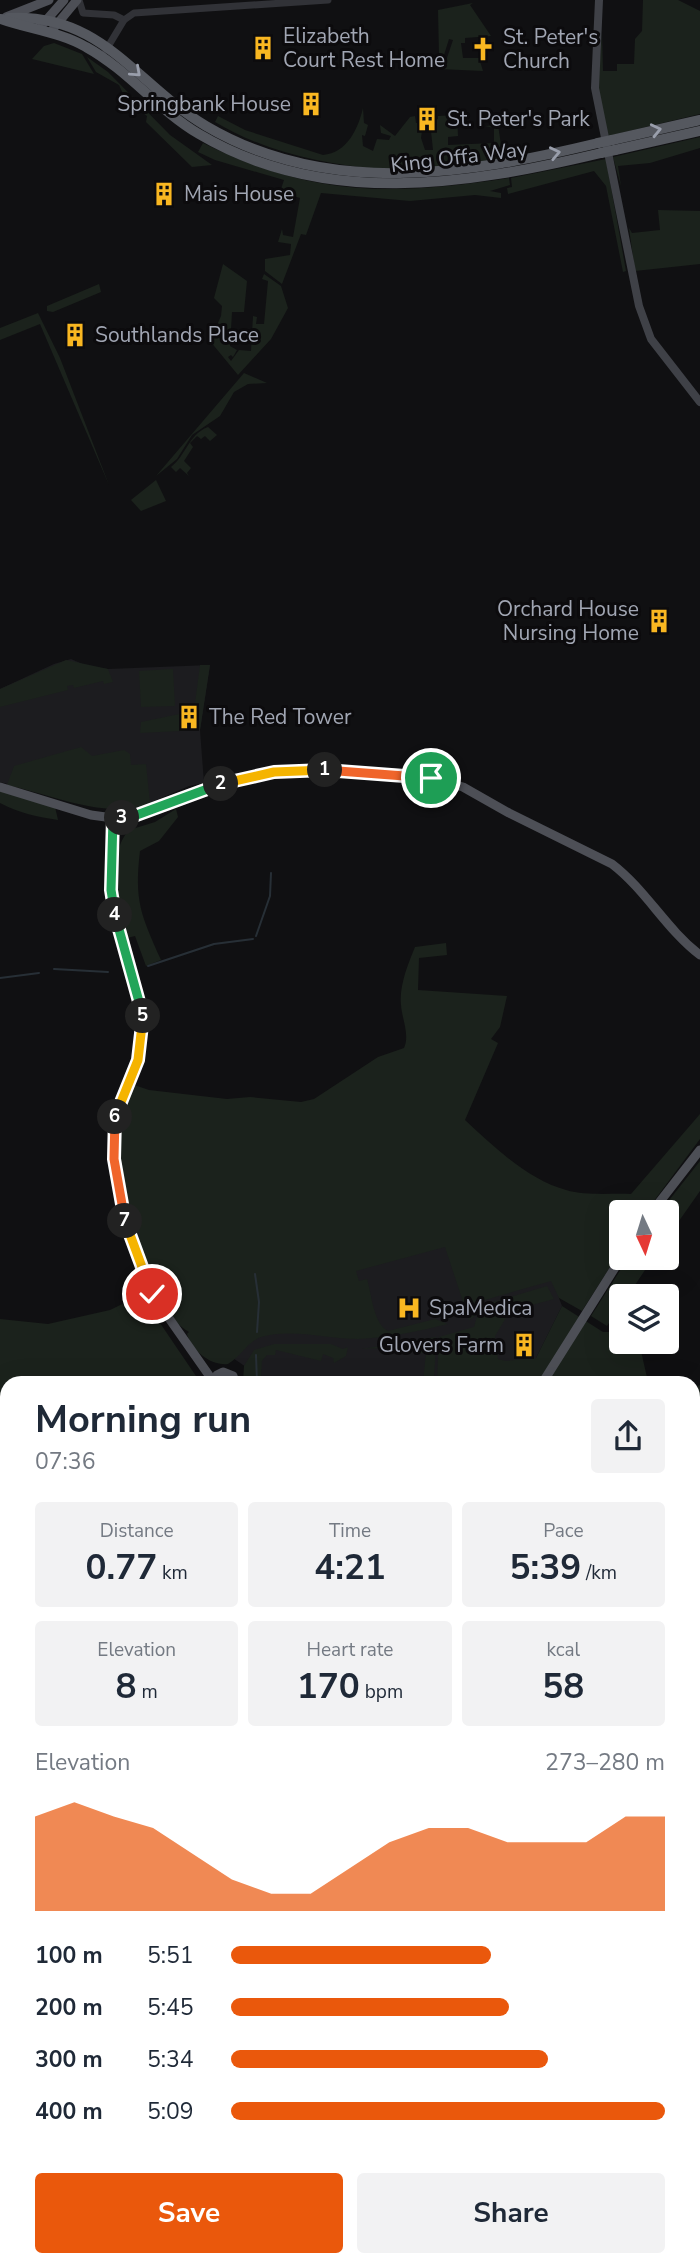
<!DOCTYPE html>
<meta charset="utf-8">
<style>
body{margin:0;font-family:"Nunito Sans",sans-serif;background:#f2f2f3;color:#1f2937;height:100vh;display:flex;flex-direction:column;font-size:26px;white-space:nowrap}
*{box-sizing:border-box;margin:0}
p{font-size:23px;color:#747a83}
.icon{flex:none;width:38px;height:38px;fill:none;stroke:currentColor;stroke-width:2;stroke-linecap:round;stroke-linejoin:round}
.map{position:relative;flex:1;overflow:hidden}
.panel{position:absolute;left:0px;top:1376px;width:700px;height:891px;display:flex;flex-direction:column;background:#fff;border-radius:21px 21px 0 0;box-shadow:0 7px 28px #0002}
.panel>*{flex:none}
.needle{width:46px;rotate:176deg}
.tools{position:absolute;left:609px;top:1200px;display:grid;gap:14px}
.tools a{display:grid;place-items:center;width:70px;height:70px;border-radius:7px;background:#fff;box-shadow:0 7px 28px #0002;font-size:35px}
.pin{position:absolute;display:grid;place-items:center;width:60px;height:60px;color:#fff;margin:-30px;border:4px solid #fff;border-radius:50%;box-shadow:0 2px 7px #0007}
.km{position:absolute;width:35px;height:35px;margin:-18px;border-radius:50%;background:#222;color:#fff;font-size:19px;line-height:35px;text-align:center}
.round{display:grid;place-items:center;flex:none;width:74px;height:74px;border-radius:7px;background:#f2f2f3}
.summary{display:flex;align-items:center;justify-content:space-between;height:119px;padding:0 35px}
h1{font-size:38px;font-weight:700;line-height:52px}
.metrics{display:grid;grid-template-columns:repeat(3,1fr);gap:10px;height:119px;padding:7px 35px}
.metrics div{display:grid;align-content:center;border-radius:7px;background:#f2f2f3;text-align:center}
.metrics b{font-size:35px;font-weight:700}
.metrics small{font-size:19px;font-weight:400}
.metrics p{font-size:19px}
.chart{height:196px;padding:14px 35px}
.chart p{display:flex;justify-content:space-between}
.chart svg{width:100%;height:126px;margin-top:7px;fill:#ea580c;opacity:.7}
.primary-button{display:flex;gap:14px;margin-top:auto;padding:14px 35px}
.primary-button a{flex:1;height:80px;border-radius:7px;background:#ea580c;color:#fff;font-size:28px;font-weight:700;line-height:80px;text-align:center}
.primary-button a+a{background:#f2f2f3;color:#1f2937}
ul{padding:0 35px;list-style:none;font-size:23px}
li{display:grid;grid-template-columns:112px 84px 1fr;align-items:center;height:52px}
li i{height:18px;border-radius:9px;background:#ea580c}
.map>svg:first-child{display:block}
.built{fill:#1c1c1f}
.green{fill:#1b221c}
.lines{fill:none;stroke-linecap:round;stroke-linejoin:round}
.stream{stroke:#272f36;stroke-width:2}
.river{stroke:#272f36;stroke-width:12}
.tertiary{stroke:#313237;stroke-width:7}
.secondary{stroke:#3f4147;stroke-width:8}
.primary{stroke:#4d4f56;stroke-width:9}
.trunk{stroke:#55585f;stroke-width:10}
.trunk-bridge{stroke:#55585f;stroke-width:10}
.oneway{stroke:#999eab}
.split-1-casing{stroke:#fff;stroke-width:14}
.split-2-casing{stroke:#fff;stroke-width:14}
.split-3-casing{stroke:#fff;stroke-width:14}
.split-4-casing{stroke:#fff;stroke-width:14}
.split-5-casing{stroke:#fff;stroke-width:14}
.split-6-casing{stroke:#fff;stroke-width:14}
.split-7-casing{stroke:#fff;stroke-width:14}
.split-8-casing{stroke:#fff;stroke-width:14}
.split-1{stroke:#f0652b;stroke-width:9}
.split-2{stroke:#f5b400;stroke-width:9}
.split-3{stroke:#22a559;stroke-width:9}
.split-4{stroke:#22a559;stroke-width:9}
.split-5{stroke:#22a559;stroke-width:9}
.split-6{stroke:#f5b400;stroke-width:9}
.split-7{stroke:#f0652b;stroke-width:9}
.split-8{stroke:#f5b400;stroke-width:9}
.labels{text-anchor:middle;stroke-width:6;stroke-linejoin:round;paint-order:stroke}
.poi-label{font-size:21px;fill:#a1a6b3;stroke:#0c0b0d;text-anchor:start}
.street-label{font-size:21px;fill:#a1a6b3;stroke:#0c0b0d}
</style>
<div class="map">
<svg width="700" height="2266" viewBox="0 0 700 2266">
<rect width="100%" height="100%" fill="#101012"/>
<g class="built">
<path d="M71,659L87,666L108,669L210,665L200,730L204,783L189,786L138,808L113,810L0,782V689L54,664Z"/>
<path d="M453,1244L558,1249L559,1298L562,1306L531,1368L519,1382H243L246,1367L224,1352L264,1294Z"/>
</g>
<g class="green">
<path d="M643,0H678L700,11V114L608,136L598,87L602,32L603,71H617V64H634L635,39L642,31Z"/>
<path d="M473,3L470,5L491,36L465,38V43H461L463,58H479L483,71L439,69L438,65L446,61L453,40L449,39L444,55H439L438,10Z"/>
<path d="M54,43L82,54L94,74L32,59L44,46Z"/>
<path d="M87,57L108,72L170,135L212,165L192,167L146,122L147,116L126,100L119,85L96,72Z"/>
<path d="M363,108L364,123L368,125L365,136L362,135L363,146L373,151L377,139L389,140L391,136L381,133L380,125L395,136L410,117L415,116L416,123L423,122L421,138L425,150H433L430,122L438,119V116L457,115L458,136L448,137V145L494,143V128L485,126L498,125L503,158C463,164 420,172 380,169C324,165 263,151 215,122L218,116L245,130L323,155C347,153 358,129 363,108Z"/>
<path d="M700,137V148L650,163L618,166L621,186L613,157Z"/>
<path d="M203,143C312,197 392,196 509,178L510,185L490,191L501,193V198L475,195L410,201L321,193L306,235L301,234L282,284L265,271V259L290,255L291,244L278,242L282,229L283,235L293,237L300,198L280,192L284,180L215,160L198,152Z"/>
<path d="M606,159L626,271L623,272L606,186L594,171L508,194L507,188L512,187L511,178Z"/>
<path d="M658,210L700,211V264L635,271L629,228L632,233L660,230Z"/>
<path d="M223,264L247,281L244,312H232L230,346L237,350L233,357L231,355L228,357L231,361L239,350L251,351L253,316L257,317L256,324H264L268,281L262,279L264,274L281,286L288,308L271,339L238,375L210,341L221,316L222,306L214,298Z"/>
<path d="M99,284L101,292L53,312L47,311V306Z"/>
<path d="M38,313L60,358L109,485L40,324L0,340V328Z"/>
<path d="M244,373L267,383L248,384L234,392L220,416L192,435L177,459L156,476Z"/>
<path d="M208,427L217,435L210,441L205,436L201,439L197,436L190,443L193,447L184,461L191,468L187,473L189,476L180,468L176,472L171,467C187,454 188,435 208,427Z"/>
<path d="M156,480L166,501L141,511L131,500Z"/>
<path d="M66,660L108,669L113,682L104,684L103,681L74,688L73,685L67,686L68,690L0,707V689Z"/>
<path d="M200,665H210L200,730L140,733L141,722L194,711Z"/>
<path d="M173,669L175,706L141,707L139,671Z"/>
<path d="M81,747L92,756L124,750L130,754L131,765L146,764L150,803C109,821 49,794 7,785L14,766Z"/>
<path d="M0,791L55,807L58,820C38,817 19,813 0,803Z"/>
<path d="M176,809L178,817L159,841L140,851C134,901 141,915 161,960L146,966L135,936L127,938C118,907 106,855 129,830L155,822Z"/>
<path d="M446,943L447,955L419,958L418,990L507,996L500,1027L491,1039L498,1043L465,1120C493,1146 528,1180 566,1190C586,1196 611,1193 631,1194L700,1114V1139L645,1213H621V1250L582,1311L559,1298L551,1281L478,1302L475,1316L469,1320L445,1247L356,1271L359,1281L367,1279C372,1295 373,1323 388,1331L435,1319L448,1324C419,1331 388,1338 358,1339C327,1339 291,1328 261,1337C247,1342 241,1357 228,1364C211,1366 192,1351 187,1334L189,1332C143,1306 113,1175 121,1120C122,1108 128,1096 134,1085L149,1090L227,1099L250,1097L301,1102L314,1099L378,1057L404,1048C410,1035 402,1019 401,1005C399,986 408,964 415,947Z"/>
<path d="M700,1161V1191L667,1238V1213H659Z"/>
<path d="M628,1258H653L627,1297H621V1305L607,1326L591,1316Z"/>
<path d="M547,1286L554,1299L510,1311L495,1336L498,1359L506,1361L536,1358L562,1306L603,1332H621V1342H639L648,1382H437L439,1337L474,1327L479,1309L490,1303Z"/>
<path d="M141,1295L200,1382H7V2259H250L249,2266H0V1319L48,1324L110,1310Z"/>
<path d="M436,1337L434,1382H423L426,1353H421L420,1346L362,1349Z"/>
<path d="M274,1344H331L343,1349L348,1347L346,1356L334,1363L333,1358L323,1354L321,1361L276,1350L275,1355H267L262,1361L261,1376L283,1382H243L244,1366L254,1350Z"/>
<path d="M700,1385V1555L693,1559V1388Z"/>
<path d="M693,1771L700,1782V2217L693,2219Z"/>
<path d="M462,2259H636L630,2266H461Z"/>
</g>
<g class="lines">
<g class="stream">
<path d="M256,936L270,896L271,873"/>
<path d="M148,966L214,944L253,939"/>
<path d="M54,969L108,972"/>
<path d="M0,978L39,973"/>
<path d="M255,1274L259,1302L257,1332"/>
<path d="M256,1355L257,1382"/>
<path d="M1,2027L7,2038"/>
<path d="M0,2100L7,2119"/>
<path d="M0,2151L2,2155"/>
<path d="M169,2266L170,2259"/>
</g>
<g class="river">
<path d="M693,2017L700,2016"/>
<path d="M0,2100L7,2096"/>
</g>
<g class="tertiary">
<path d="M79,0L83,13L114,15L124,20"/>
<path d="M106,50L124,20L134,13L328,0"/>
</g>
<path class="secondary" d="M599,0L595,88L639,306L651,339L700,402"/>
<g class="primary">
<path d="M6,17L49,0"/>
<path d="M42,25L64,0"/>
<path d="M53,29L77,0"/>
<path d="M0,787L91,815L113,818L134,816L215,786L274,772L328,771L431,778L463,787L509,813L612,864C646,890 666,929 700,955"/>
<path d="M113,818V909L143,1021L138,1060L113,1128L121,1205L129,1237L152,1294L213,1381"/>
<path d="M651,1213L700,1150"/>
<path d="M213,1382L217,1375L223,1372L233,1376L235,1382"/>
<path d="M543,1382L621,1258"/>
<path d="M693,1759L700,1770"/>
<path d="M259,2266L260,2259"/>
</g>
<g class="trunk">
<path d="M8,18C103,13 134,83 206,126C328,198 469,174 598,143"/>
<path d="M1,19C29,29 60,32 86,47C128,70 158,110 199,134C324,208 467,185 601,153"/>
<path d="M612,140L700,120"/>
<path d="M615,150L700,131"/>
</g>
<g class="trunk-bridge">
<path d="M598,143L612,140"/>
<path d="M601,153L615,150"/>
</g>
</g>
<defs><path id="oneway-chevron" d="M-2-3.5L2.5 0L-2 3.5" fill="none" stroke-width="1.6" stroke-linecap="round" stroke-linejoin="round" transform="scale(1.75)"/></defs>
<g class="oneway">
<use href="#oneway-chevron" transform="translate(136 72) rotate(42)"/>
<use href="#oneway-chevron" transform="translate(656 130) rotate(-13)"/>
<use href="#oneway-chevron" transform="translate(555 153) rotate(-12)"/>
</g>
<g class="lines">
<g class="split-1-casing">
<path id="split-1" d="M325,770L431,778"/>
</g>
<g class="split-2-casing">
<path id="split-2" d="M221,784L274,772L325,770"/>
</g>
<g class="split-3-casing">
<path id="split-3" d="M122,818L134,816L221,784"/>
</g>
<g class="split-4-casing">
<path id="split-4" d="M115,915L111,890L113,818H122"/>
</g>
<g class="split-5-casing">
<path id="split-5" d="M115,915L143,1016"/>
</g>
<g class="split-6-casing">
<path id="split-6" d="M115,1117L138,1060L143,1016"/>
</g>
<g class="split-7-casing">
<path id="split-7" d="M115,1117L114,1159L125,1221"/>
</g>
<g class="split-8-casing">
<path id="split-8" d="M125,1221L152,1294"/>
</g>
<use href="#split-1" class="split-1"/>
<use href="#split-2" class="split-2"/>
<use href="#split-3" class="split-3"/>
<use href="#split-4" class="split-4"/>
<use href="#split-5" class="split-5"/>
<use href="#split-6" class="split-6"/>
<use href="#split-7" class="split-7"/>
<use href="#split-8" class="split-8"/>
</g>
<defs>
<g id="building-bare" transform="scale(1.89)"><path d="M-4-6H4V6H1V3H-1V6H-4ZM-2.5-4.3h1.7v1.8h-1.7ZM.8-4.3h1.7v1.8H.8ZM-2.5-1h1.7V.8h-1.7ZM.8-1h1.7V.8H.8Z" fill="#f9b721" stroke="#0c0b0d" stroke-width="2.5" paint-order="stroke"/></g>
<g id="church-bare" transform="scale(1.89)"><path d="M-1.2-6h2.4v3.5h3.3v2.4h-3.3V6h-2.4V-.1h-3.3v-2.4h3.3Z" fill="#f9b721" stroke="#0c0b0d" stroke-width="2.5" paint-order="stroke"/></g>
<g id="hospital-bare" transform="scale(1.89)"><path d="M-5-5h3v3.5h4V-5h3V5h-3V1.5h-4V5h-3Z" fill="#f9b721" stroke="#0c0b0d" stroke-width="2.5" paint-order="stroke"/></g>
</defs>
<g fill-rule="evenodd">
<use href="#building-bare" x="263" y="48"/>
<use href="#church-bare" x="483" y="49"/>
<use href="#building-bare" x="311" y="104"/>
<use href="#building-bare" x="427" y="119"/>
<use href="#building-bare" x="164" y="194"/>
<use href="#building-bare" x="75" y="335"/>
<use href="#building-bare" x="659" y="621"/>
<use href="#building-bare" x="189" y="717"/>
<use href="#hospital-bare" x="409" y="1308"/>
<use href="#building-bare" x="524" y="1345"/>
</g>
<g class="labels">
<g class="poi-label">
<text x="283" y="43">Elizabeth<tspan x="283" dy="24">Court Rest Home</tspan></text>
<text x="503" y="44">St. Peter's<tspan x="503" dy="24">Church</tspan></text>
<text x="291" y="111" text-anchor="end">Springbank House</text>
<text x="447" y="126">St. Peter's Park</text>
<text x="184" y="201">Mais House</text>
<text x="95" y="342">Southlands Place</text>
<text x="639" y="616" text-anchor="end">Orchard House<tspan x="639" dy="24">Nursing Home</tspan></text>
<text x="209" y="724">The Red Tower</text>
<text x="429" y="1315">SpaMedica</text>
<text x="504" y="1352" text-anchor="end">Glovers Farm</text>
</g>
<g class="street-label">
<text transform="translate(459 157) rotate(-7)" y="7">King Offa Way</text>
</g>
</g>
</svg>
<div class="tools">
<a><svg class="needle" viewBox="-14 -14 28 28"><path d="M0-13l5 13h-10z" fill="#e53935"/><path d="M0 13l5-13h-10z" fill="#747a83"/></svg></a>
<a><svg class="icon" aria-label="layers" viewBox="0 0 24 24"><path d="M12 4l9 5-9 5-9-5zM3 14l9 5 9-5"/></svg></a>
</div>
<div class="pin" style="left:431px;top:778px;background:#1e9e55"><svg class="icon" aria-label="arrive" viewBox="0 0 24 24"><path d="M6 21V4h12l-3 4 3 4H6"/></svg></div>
<div class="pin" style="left:152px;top:1294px;background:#d93025"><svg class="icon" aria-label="check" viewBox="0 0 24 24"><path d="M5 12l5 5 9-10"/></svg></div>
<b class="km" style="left:325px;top:770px">1</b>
<b class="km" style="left:221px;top:784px">2</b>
<b class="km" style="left:122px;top:818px">3</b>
<b class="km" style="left:115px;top:915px">4</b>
<b class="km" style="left:143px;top:1016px">5</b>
<b class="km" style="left:115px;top:1117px">6</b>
<b class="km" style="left:125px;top:1221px">7</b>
<section class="panel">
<div class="summary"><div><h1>Morning run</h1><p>07:36</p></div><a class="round"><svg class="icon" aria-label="share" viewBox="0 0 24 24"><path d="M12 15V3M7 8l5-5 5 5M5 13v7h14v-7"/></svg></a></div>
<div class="metrics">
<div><p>Distance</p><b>0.77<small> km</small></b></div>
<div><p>Time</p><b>4:21</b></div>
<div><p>Pace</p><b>5:39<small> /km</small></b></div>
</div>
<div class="metrics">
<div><p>Elevation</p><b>8<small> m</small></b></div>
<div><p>Heart rate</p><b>170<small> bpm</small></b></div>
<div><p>kcal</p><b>58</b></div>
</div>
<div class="chart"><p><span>Elevation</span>273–280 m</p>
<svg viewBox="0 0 160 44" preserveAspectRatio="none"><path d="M0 44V11L10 6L20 11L30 15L40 24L50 33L60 38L70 38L80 29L90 20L100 15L110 15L120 20L130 20L140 20L150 11L160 11V44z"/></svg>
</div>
<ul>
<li><b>100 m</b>5:51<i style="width:60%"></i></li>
<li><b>200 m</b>5:45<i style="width:64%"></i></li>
<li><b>300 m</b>5:34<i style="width:73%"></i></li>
<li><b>400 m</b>5:09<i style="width:100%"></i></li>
</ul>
<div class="primary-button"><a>Save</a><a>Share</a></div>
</section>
</div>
